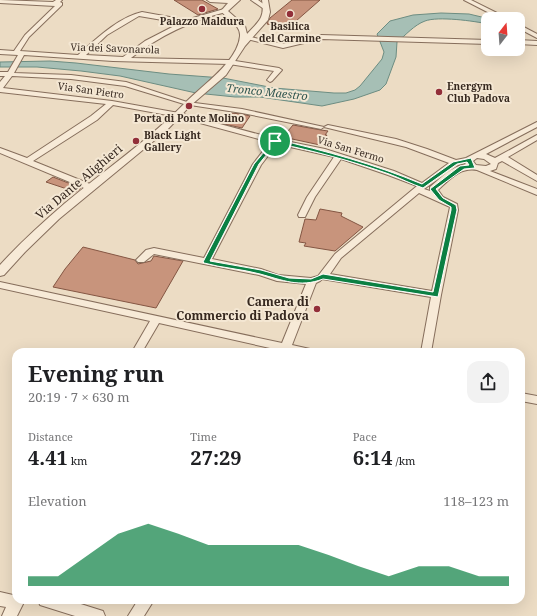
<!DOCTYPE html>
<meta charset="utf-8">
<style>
body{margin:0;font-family:"Noto Serif",serif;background:#f2f2f2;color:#202124;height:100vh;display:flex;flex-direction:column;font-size:15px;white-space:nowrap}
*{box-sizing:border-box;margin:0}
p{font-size:13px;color:#757577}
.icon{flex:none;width:22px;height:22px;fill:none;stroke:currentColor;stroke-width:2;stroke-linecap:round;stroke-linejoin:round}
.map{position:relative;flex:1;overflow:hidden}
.drawer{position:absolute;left:12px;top:348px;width:513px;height:256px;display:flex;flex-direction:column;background:#fff;border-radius:12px;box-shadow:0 4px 16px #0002}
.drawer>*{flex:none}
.needle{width:26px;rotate:17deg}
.tools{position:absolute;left:481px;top:12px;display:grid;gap:8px}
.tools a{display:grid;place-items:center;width:44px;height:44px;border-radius:8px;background:#fff;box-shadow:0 4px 16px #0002;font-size:20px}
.pin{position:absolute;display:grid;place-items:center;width:34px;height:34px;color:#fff;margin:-17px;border:2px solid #fff;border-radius:50%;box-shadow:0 1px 4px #0007}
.round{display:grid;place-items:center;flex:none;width:42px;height:42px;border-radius:12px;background:#f2f2f2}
.headline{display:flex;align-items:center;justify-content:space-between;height:68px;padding:0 16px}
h1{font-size:22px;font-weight:700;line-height:30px}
.stats{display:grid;grid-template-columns:repeat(3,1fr);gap:6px;height:68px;padding:4px 16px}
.stats div{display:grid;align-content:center}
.stats b{font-size:20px;font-weight:700}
.stats small{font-size:11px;font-weight:400}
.stats p{font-size:11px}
.chart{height:112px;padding:8px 16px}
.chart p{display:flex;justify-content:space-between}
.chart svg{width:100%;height:72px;margin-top:4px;fill:#0b8043;opacity:.7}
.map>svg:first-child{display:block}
.water{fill:#a6bfb5;stroke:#6d8d82}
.building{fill:#c8947c;stroke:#845643}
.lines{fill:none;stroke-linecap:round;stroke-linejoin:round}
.minor-casing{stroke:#866e5c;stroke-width:2}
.tertiary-casing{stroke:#866e5c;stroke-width:2}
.minor{fill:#f7ead7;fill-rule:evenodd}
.tertiary{fill:#f7ead7;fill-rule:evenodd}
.route{fill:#0b8043;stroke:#fff;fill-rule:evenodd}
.poi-dot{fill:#922f39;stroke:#f4e7d3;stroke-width:1.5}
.labels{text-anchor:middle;stroke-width:4;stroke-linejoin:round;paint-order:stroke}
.far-poi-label{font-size:10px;font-weight:bold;fill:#36281f;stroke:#f4e7d3}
.far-street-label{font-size:10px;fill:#36281f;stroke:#f4e7d3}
.far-water-label{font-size:11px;font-style:italic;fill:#2f554f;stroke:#f4e7d3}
.street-label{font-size:12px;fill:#36281f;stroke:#f4e7d3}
.poi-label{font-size:12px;font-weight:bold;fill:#36281f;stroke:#f4e7d3;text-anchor:end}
</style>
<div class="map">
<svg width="537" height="616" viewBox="0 0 537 616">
<rect width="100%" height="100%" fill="#ecdcc4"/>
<path class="water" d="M441,13L469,14L490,19H488V24C474,21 438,16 425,21C414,25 406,35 397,42L396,57L386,84L380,90L354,99L322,106L260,97H235L196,93L120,76L81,71L37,67H0V62L50,61L76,63L169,74L223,78L274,88L334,93H346L355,90L360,86L382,59L384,52L377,34L390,21L413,15Z"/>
<g class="building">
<path d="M174,0H202L218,9L198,15Z"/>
<path d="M292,0H320L288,28L267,24L270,18Z"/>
<path d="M231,113L242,114L250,116L242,128L224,124Z"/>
<path d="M293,125L321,130L328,131L325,135H327L320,145L283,137Z"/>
<path d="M53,177L81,188L76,192L46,182Z"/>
<path d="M320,209L342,213L341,216L363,227L335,251L304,246L306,243L299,242L305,219L316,220Z"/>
<path d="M83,247L135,260L138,264L151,261L154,256L183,261L156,308L53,287L65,269Z"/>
</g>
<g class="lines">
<g class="minor-casing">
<g id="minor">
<path d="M0,0L53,2L56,0H62L60,2L62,3V5L29,37L20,51L78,55C96,39 119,17 142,12L186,20L224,9L227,11L226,12C191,21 160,35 131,58L229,60L279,68L282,70L272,81L270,82L267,80L274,71L229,64L113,61L24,55L14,73L71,75L126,82L187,102L242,109L324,127L328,125L396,139L427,149L456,160L466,158L537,122V127L486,154L495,158L537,135V140L508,157L537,175V181L502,161L498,163L496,169L490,171L537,189V195L477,170C460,167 450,179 438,190L443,197L457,204L458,210L441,295L431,352H421L431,297L322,279L320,281L316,283L292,345L310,349L311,352H279V350L159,323L142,352H132L150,321L0,288V282L282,343L306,284L277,281L259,275L154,254L144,262H138L136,260L146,250L154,248L204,258L253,164L270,142L178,117L113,105L97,120L33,161L90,184L91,186L90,188H84L0,153V148L27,158L91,116L106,104L0,92V82L5,76H0V72H8L18,55L0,54V50L14,51L25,35L55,6L0,3ZM139,16L180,23L145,41L123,57L86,55L107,35ZM12,76L71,79L125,86L184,104L187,103L190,105L242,113L321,129L324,127L406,147L449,163L422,183L394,171L325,149L276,139L179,113L112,101L3,88ZM277,144L334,157L307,197L298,215L299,217H305L315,197L341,159L388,175L417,186L335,254L318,276L311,278L278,275L261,269L212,259L261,165ZM477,158L484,159L491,164L486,166L476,165L473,161ZM465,163L466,164C451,167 441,178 430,187V191L424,189L458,165ZM419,193L450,207L432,291L330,274L341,258Z"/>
<path d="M251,0H258L269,8L264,9Z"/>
<path d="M464,0H471L509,19H501Z"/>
<path d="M518,24L537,34V38L518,28Z"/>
<path d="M245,32L251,37L259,39L283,44L321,35L488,40V44L321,39L283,48L247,39L242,34Z"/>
<path d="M518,40L537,41V45L518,44Z"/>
<path d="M521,393L537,396V404L521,401Z"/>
<path d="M0,592L13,595L16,594V600H25L17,616H2L6,607L0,606Z"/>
<path d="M38,600H68L103,611L105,616H75L40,605Z"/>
<path d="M138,600H154L144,616H128Z"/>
</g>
</g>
<g class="tertiary-casing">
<path id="tertiary" d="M207,0H240L228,11L245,26L247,34C259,21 265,18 262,0H268L270,12L268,20L245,46L226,75L190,106L167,130L59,219L25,252L4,275L0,276V265C20,243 42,223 64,204C105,170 151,138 187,101C203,85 238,61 240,36C241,25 227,19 221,11L228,3L210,2Z"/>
</g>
<use href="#minor" class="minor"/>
<use href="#tertiary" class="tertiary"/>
</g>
<path class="route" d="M275,139C326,151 374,164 422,184L453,162L471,158L475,168L464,169L436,189L443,198L456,205L457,210L438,297L323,279C300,288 282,280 260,274C242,269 222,268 204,263L203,262L254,164ZM276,143C314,151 352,161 389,174C400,178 411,184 423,188L457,164L467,162L469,165L460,166L430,189L439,200L451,207V210L433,292L323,274L311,279L289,278L261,270L210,261L259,164Z"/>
<g class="poi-dot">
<circle cx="202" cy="9" r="4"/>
<circle cx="290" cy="14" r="4"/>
<circle cx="439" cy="92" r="4"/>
<circle cx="189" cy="106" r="4"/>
<circle cx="136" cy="141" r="4"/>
<circle cx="317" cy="309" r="4"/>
</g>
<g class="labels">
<g class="far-poi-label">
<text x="202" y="25">Palazzo Maldura</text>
<text x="290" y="30">Basilica<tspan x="290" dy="12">del Carmine</tspan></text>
<text x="447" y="90" text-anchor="start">Energym<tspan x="447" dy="12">Club Padova</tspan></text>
<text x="189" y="122">Porta di Ponte Molino</text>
<text x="144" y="139" text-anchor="start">Black Light<tspan x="144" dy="12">Gallery</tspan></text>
</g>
<g class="far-street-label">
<text transform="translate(115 48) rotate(2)" y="4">Via dei Savonarola</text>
<text transform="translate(91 90) rotate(8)" y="4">Via San Pietro</text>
<text transform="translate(351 149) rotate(17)" y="4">Via San Fermo</text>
</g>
<g class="far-water-label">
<text transform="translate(267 92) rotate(6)" y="4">Tronco Maestro</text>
</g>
<g class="street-label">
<text transform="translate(79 182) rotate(-40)" y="4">Via Dante Alighieri</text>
</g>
<g class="poi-label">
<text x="309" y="306">Camera di<tspan x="309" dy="14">Commercio di Padova</tspan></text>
</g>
</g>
</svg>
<div class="tools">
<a><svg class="needle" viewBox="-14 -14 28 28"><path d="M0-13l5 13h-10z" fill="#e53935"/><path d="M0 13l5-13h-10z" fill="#757577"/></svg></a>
</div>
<div class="pin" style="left:275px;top:141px;background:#1e9e55"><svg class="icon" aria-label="arrive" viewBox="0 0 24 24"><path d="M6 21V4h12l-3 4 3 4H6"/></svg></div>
<section class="drawer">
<div class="headline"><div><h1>Evening run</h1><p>20:19 · 7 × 630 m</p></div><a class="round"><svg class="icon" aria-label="share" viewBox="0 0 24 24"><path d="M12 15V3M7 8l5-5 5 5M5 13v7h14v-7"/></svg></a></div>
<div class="stats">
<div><p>Distance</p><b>4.41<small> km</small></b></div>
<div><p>Time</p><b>27:29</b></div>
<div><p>Pace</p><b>6:14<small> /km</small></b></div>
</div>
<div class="chart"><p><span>Elevation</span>118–123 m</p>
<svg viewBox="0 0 160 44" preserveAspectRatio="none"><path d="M0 44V38L10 38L20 25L30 12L40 6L50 12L60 19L70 19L80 19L90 19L100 25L110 32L120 38L130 32L140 32L150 38L160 38V44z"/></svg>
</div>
</section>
</div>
